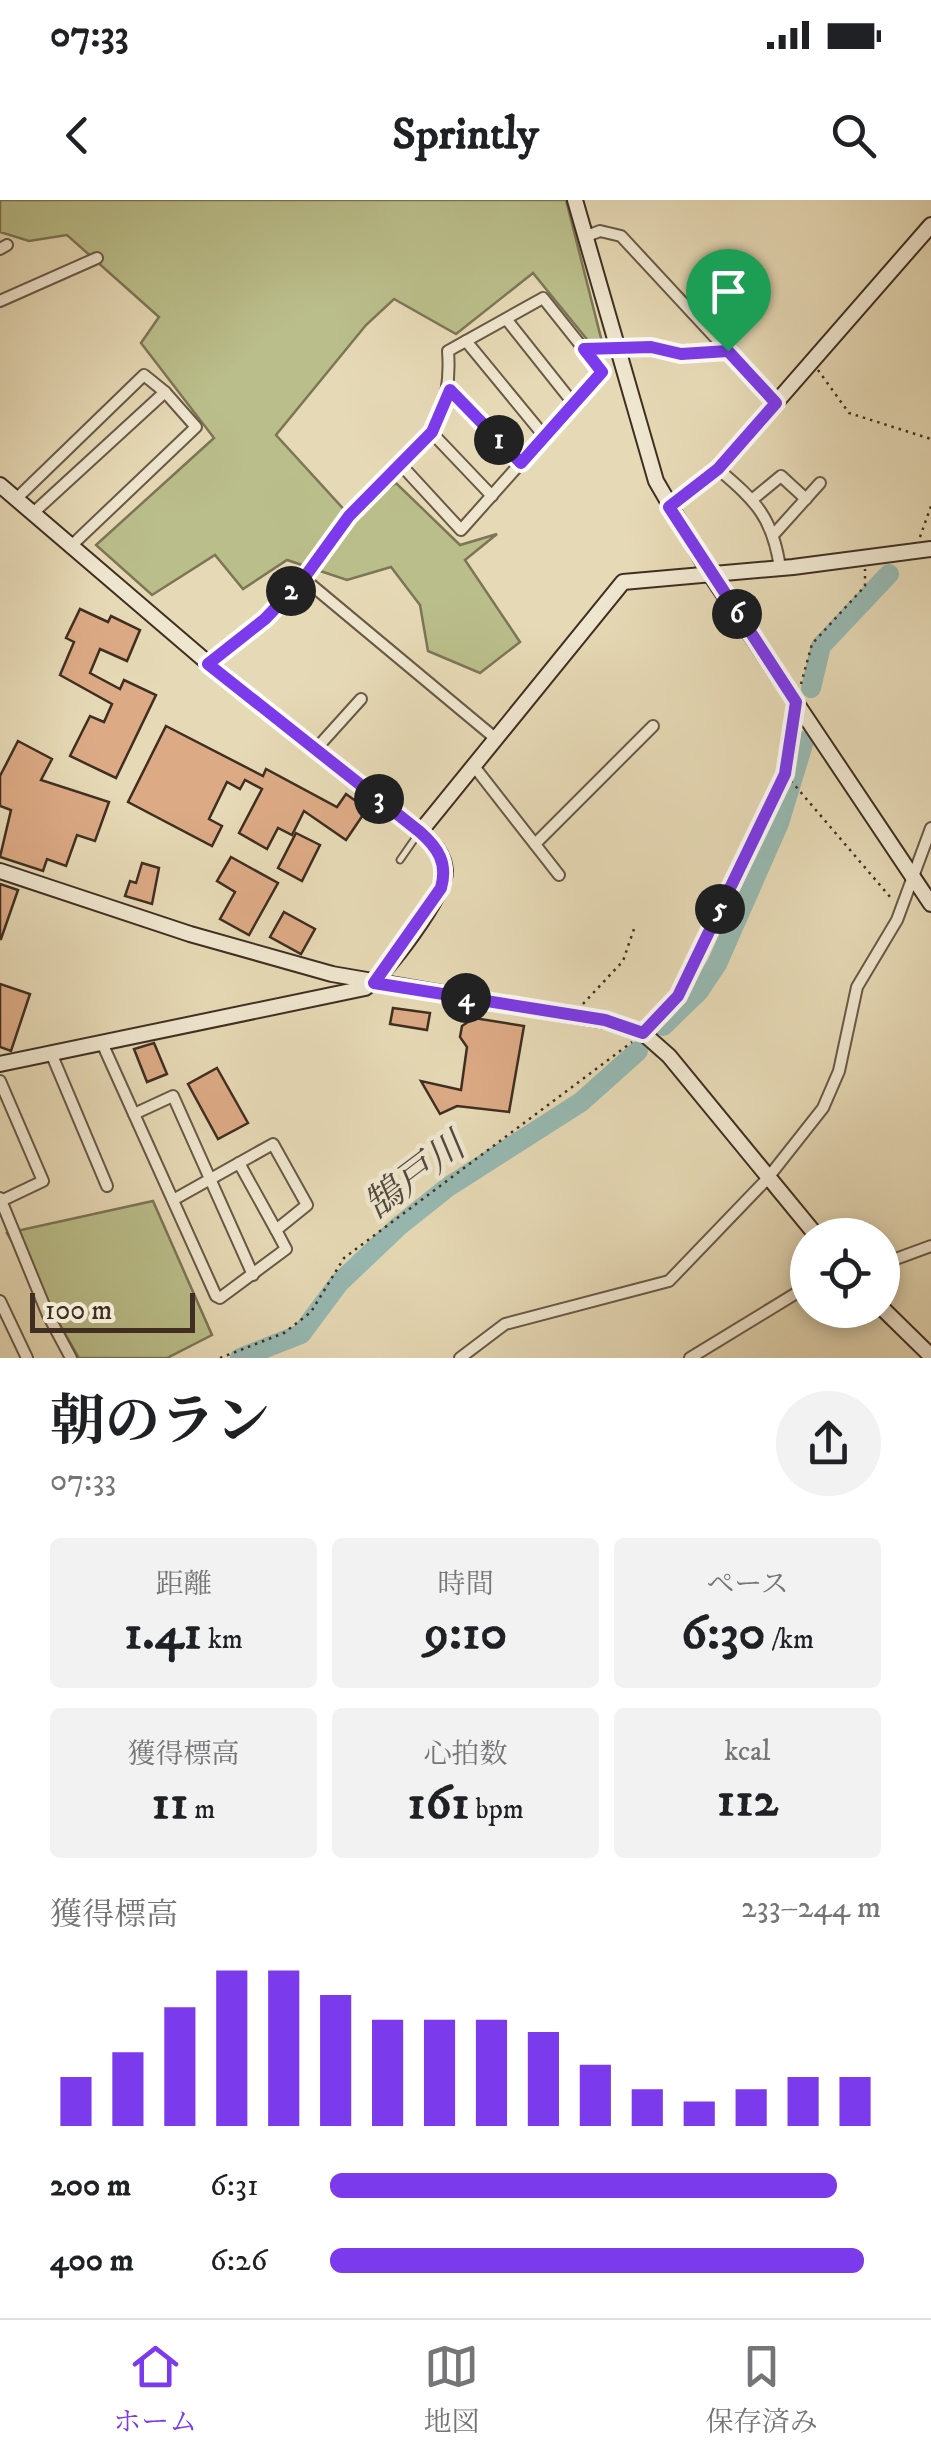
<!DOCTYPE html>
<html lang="ja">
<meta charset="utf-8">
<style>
body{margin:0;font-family:"IM FELL DW Pica","Noto Serif JP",serif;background:#f2f2f2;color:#202124;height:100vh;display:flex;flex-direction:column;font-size:38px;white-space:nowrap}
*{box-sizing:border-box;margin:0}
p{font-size:32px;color:#757577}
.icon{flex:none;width:55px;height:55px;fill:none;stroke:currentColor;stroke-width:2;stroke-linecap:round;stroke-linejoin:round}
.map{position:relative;height:1158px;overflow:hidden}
.drawer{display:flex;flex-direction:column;background:#fff;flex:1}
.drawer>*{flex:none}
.controls{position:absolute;left:790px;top:1018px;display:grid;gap:20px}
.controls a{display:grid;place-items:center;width:110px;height:110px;border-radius:50%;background:#fff;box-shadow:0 5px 15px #0003;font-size:50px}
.scale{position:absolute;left:30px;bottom:25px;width:165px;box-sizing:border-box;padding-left:10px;border:5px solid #3f2e21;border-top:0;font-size:28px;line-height:35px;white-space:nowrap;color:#3f2e21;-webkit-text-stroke:8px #efe6cf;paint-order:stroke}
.pin{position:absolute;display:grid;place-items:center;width:85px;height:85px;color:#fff;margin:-102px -42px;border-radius:50% 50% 50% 0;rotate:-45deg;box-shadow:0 0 10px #0007}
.pin .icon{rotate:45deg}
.km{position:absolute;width:50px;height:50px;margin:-25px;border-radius:50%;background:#222;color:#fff;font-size:28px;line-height:50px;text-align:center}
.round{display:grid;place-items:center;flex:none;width:105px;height:105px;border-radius:52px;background:#f2f2f2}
.summary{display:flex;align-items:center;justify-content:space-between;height:170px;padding:0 50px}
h1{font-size:55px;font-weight:700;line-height:75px}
.metrics{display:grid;grid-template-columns:repeat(3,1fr);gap:15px;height:170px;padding:10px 50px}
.metrics div{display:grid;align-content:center;border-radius:10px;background:#f2f2f2;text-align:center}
.metrics b{font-size:50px;font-weight:700}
.metrics small{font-size:28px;font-weight:400}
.metrics p{font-size:28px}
.chart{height:280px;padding:20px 50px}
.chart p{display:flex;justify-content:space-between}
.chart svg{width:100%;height:180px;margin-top:10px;stroke:#7c3aed;stroke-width:6}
ul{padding:0 50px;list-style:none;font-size:32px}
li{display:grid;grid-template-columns:160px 120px 1fr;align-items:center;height:75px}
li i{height:25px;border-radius:12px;background:#7c3aed}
.status{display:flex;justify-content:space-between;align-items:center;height:70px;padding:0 50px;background:#fff;direction:ltr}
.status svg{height:28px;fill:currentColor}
header{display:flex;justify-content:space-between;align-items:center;height:130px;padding:0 50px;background:#fff;font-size:45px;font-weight:700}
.menu{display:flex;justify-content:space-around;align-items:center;height:140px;border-top:2px solid #e0e0e0;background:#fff;font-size:28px;color:#757577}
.menu a{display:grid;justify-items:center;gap:5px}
.menu .current{color:#7c3aed}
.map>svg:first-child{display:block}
.green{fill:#babe8a;stroke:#7c7656;stroke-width:2.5}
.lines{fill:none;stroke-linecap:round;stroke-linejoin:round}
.river{stroke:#97b9b2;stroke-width:20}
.building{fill:#dcaa85;stroke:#3f2e21;stroke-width:2.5}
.lane-casing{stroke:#695946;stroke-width:9}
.street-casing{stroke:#695946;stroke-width:14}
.secondary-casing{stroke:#3f2e21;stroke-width:18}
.path{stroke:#3f2e21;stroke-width:2.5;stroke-dasharray:2.5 5;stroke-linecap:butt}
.lane{stroke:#efe6cf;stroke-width:5}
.street{stroke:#efe6cf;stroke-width:10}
.secondary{stroke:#efe6cf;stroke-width:14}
.route-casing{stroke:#fff;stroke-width:20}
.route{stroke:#7c3aed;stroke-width:12}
.labels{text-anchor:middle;stroke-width:9;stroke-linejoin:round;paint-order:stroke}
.water-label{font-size:38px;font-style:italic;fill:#514a3e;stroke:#efe6cf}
</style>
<div class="status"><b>07:33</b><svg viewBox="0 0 49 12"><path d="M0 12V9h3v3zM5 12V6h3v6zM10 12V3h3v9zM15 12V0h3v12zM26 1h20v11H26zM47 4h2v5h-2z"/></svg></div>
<header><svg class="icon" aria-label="back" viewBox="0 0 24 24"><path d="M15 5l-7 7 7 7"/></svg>Sprintly<svg class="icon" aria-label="search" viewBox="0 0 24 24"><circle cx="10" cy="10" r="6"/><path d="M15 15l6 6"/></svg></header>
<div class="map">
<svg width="931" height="1158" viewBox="0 0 931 1158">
<rect width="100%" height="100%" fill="#e6d9b5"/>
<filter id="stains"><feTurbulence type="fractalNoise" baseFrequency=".002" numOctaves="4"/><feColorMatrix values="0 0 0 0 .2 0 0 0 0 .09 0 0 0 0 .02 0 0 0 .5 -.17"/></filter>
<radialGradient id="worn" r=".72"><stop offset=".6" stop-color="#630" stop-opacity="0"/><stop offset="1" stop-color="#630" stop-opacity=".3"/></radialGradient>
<g class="green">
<path d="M0,0H566L602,142L594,148L533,73L456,134L394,99L366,125L276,235L349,315L396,283L460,345L497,334L465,360L520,442L480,473L428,451L420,405L391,367L347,380L287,360L243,389L215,355L152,395L96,345L214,238L141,143L159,117L67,35L29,41L0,32Z"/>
<path d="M153,1001L212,1135L167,1158H79L7,1033Z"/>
</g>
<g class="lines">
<g class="river">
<path d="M811,488L821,446L889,374"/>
<path d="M663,826L699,791L717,764L779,623L804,541"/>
<path d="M240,1158L301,1134L339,1083L399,1026L448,987L581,902L638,851"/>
</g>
</g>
<g class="building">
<path d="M80,409L108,422L111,416L140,430L127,461L100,449L90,473L120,489L124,480L156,495L116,578L70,556L90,516L104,522L112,504L60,475L74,442L66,438Z"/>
<path d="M166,526L263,576L266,569L337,607L346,594L367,609L346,640L304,611L292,635L278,628L267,649L239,633L262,589L245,580L240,589L227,582L209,619L222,626L212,646L128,602Z"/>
<path d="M18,541L52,559L41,580L109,602L95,641L77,635L66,666L47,659L43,671L0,657L11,610L0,606V576Z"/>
<path d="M296,633L320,645L302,681L278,668Z"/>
<path d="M231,657L278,683L249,735L220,719L235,692L217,681Z"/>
<path d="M142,663L159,668L152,704L125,696L130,681L136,683Z"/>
<path d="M0,684L18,690L1,739H0Z"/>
<path d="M284,712L315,729L301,754L270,737Z"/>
<path d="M0,784L30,794L11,851L0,847Z"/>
<path d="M393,808L430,813L427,830L390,824Z"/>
<path d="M474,818L524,826L509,912L457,906L440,914L421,881L461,890L467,847L460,837L462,826Z"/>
<path d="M154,843L167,874L147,882L134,849Z"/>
<path d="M217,868L248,923L218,939L188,884Z"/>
</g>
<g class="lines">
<g class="lane-casing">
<path id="lane" d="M400,660L418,634"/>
</g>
<g class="street-casing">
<g id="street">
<path d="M587,36L600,31L621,36L776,203"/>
<path d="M0,49L7,45"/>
<path d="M543,98L602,172L461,330L402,266C437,228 452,203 448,151Z"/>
<path d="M0,101L97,58"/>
<path d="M507,120L573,203"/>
<path d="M466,141L545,237"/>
<path d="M450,190L521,263"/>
<path d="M432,233L492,296"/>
<path d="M718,269C756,301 773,318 780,368"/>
<path d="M16,299L144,175L165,192L32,314"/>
<path d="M753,299L781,276L806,299"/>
<path d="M775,333L820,283"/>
<path d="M70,347L196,227L165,192"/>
<path d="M303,378L495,538"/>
<path d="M208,463L265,419L303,378L349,316L402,266"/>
<path d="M315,550L361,499"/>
<path d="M473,565L559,675"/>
<path d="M535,644L653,526"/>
<path d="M102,843L216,1096L220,1098L286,1049L276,1030L307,1005L273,944L173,1000"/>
<path d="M51,853L107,986"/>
<path d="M0,881L43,981L1,1001"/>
<path d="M134,914L173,896L253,1075"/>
<path d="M239,963L276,1030"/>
<path d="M0,998L48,1115L71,1158"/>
<path d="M882,1064L931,1046"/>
<path d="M0,1101L27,1158"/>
<path d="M460,1158L505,1124L669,1081L767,979L823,908L839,871L857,787L897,720L931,628"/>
<path d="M690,1158L808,1086"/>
</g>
</g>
<g class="secondary-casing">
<g id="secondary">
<path d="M575,0L656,281L710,374L931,704"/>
<path d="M0,285L208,463L420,632C432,642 444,654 445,671C446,694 386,775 365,788L0,864"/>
<path d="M669,307L718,269L931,25"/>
<path d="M420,632L623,382L793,367L931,349"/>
<path d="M0,671L190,734L332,774L605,821L643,833L669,856L816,1035"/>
<path d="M882,1108L931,1156"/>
</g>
</g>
<g class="path">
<path d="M630,148L711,152"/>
<path d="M818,170L849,213L931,239"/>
<path d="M920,337L931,306"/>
<path d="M801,484L812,444L865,386V369"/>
<path d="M786,575L891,698"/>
<path d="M583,804L623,761L635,726"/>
<path d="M652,823L678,796L785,574L793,521"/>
<path d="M220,1158L284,1133L311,1112L344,1058L632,842"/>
</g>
<use href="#lane" class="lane"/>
<use href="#street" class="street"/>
<use href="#secondary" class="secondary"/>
</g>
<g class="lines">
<g class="route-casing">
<path id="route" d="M651,147L681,154L728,151L776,203L718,269L669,307L796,502L785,574L678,796L643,833L605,820L374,783L441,688C448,663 438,648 420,632L208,464L265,419L304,378L349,316L432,232L450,190L521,263L602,172L584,149Z"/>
</g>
<use href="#route" class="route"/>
</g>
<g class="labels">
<g class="water-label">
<text transform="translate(414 975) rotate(-37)" y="13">鵠戸川</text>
</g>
</g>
<rect width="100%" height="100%" filter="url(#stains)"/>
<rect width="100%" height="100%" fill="url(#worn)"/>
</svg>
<div class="controls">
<a><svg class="icon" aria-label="locate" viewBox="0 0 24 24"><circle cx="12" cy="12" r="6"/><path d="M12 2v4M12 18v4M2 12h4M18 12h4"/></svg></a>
</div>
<div class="scale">100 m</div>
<div class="pin" style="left:728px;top:151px;background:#1e9e55"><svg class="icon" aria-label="arrive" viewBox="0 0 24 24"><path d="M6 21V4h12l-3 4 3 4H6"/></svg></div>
<b class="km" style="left:499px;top:240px">1</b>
<b class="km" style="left:291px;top:391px">2</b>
<b class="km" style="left:379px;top:599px">3</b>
<b class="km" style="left:466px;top:798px">4</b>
<b class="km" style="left:720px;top:709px">5</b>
<b class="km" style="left:737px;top:414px">6</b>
</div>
<section class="drawer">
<div class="summary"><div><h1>朝のラン</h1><p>07:33</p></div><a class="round"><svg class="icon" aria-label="share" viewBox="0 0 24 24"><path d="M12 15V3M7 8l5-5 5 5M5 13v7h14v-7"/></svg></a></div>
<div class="metrics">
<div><p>距離</p><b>1.41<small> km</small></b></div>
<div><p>時間</p><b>9:10</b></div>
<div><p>ペース</p><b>6:30<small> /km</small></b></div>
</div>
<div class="metrics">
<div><p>獲得標高</p><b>11<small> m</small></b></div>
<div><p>心拍数</p><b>161<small> bpm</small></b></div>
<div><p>kcal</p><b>112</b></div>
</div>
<div class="chart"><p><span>獲得標高</span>233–244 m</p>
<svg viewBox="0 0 160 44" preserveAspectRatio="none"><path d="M5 44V32M15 44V26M25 44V15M35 44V6M45 44V6M55 44V12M65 44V18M75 44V18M85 44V18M95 44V21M105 44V29M115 44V35M125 44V38M135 44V35M145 44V32M155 44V32"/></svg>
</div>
<ul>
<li><b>200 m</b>6:31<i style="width:92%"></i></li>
<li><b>400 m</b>6:26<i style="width:97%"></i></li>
</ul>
</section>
<nav class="menu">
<a class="current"><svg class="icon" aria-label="home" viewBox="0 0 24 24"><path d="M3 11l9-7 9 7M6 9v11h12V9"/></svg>ホーム</a>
<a><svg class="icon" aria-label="map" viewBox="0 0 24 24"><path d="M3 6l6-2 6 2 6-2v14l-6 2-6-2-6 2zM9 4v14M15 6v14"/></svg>地図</a>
<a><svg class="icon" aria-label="saved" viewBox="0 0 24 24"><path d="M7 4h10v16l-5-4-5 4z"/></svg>保存済み</a>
</nav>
